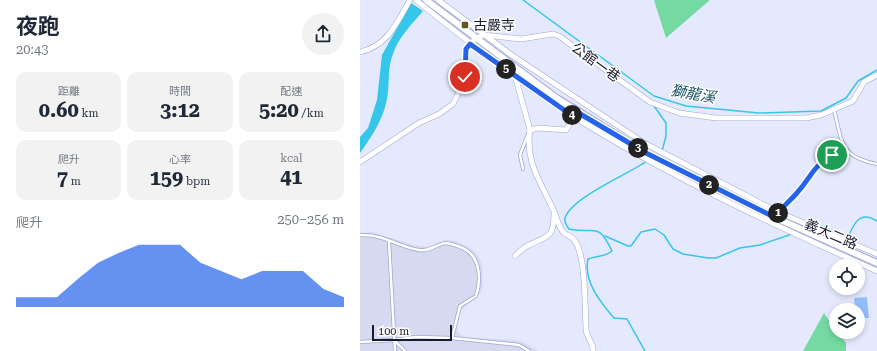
<!DOCTYPE html>
<html lang="zh-TW">
<meta charset="utf-8">
<style>
body{margin:0;font-family:"Roboto Serif","Noto Sans TC",serif;background:#f2f2f3;color:#1f2937;height:100vh;display:flex;flex-direction:column;font-size:15px;white-space:nowrap}
*{box-sizing:border-box;margin:0}
p{font-size:13px;color:#747a83}
.icon{flex:none;width:22px;height:22px;fill:none;stroke:currentColor;stroke-width:2;stroke-linecap:round;stroke-linejoin:round}
.map{position:relative;flex:1;overflow:hidden}
.panel{display:flex;flex-direction:column;background:#fff;width:360px}
.panel>*{flex:none}
.buttons{position:absolute;left:469px;top:259px;display:grid;gap:8px}
.buttons a{display:grid;place-items:center;width:36px;height:36px;border-radius:50%;background:#fff;box-shadow:0 2px 6px #0003;font-size:20px}
.scale{position:absolute;left:12px;bottom:10px;width:80px;box-sizing:border-box;padding-left:4px;border:2px solid #181a2d;border-top:0;font-size:11px;line-height:14px;white-space:nowrap;color:#181a2d;-webkit-text-stroke:3px #fff;paint-order:stroke}
.pin{position:absolute;display:grid;place-items:center;width:34px;height:34px;color:#fff;margin:-17px;border:2px solid #fff;border-radius:50%;box-shadow:0 1px 4px #0007}
.km{position:absolute;width:20px;height:20px;margin:-10px;border-radius:50%;background:#222;color:#fff;font-size:11px;line-height:20px;text-align:center}
.round{display:grid;place-items:center;flex:none;width:42px;height:42px;border-radius:21px;background:#f2f2f3}
.headline{display:flex;align-items:center;justify-content:space-between;height:68px;padding:0 16px}
h1{font-size:22px;font-weight:700;line-height:30px}
.stats{display:grid;grid-template-columns:repeat(3,1fr);gap:6px;height:68px;padding:4px 16px}
.stats div{display:grid;align-content:center;border-radius:10px;background:#f2f2f3;text-align:center}
.stats b{font-size:20px;font-weight:700}
.stats small{font-size:11px;font-weight:400}
.stats p{font-size:11px}
.chart{height:112px;padding:8px 16px}
.chart p{display:flex;justify-content:space-between}
.chart svg{width:100%;height:72px;margin-top:4px;fill:#2563eb;opacity:.7}
main{display:flex;flex:1;min-height:0}
.map>svg:first-child{display:block}
.built{fill:#d6daf1}
.green{fill:#74daa2}
.water{fill:#35c6e9}
.lines{fill:none;stroke-linecap:round;stroke-linejoin:round}
.stream{stroke:#35c6e9;stroke-width:1.5}
.building{fill:#93befc}
.service-casing{stroke:#9ea5d6;stroke-width:4}
.minor-casing{stroke:#9ea5d6;stroke-width:6}
.tertiary-casing{stroke:#9ea5d6;stroke-width:8}
.service{stroke:#fff;stroke-width:2.5}
.minor{stroke:#fff;stroke-width:5}
.tertiary{stroke:#fff;stroke-width:6}
.route-casing{stroke:#fff;stroke-width:8}
.route{stroke:#2563eb;stroke-width:5}
.poi-dot{fill:#615723;stroke:#fff;stroke-width:1.5}
.labels{text-anchor:middle;stroke-width:3;stroke-linejoin:round;paint-order:stroke}
.poi-label{font-size:14px;fill:#181a2d;stroke:#fff;text-anchor:start}
.street-label{font-size:14px;fill:#181a2d;stroke:#fff}
.water-label{font-size:15px;font-style:italic;fill:#1b5462;stroke:#fff}
</style>
<main>
<section class="panel">
<div class="headline"><div><h1>夜跑</h1><p>20:43</p></div><a class="round"><svg class="icon" aria-label="share" viewBox="0 0 24 24"><path d="M12 15V3M7 8l5-5 5 5M5 13v7h14v-7"/></svg></a></div>
<div class="stats">
<div><p>距離</p><b>0.60<small> km</small></b></div>
<div><p>時間</p><b>3:12</b></div>
<div><p>配速</p><b>5:20<small> /km</small></b></div>
</div>
<div class="stats">
<div><p>爬升</p><b>7<small> m</small></b></div>
<div><p>心率</p><b>159<small> bpm</small></b></div>
<div><p>kcal</p><b>41</b></div>
</div>
<div class="chart"><p><span>爬升</span>250–256 m</p>
<svg viewBox="0 0 160 44" preserveAspectRatio="none"><path d="M0 44V38L10 38L20 38L30 27L40 17L50 11L60 6L70 6L80 6L90 17L100 22L110 27L120 22L130 22L140 22L150 33L160 38V44z"/></svg>
</div>
</section>
<div class="map">
<svg width="517" height="351" viewBox="0 0 517 351">
<rect width="100%" height="100%" fill="#e5e9fd"/>
<path class="built" d="M12,232L54,245L67,247L86,240L96,241L112,249L119,257L122,266L123,286L120,293L100,311L96,326L98,332L104,337L156,340L167,344L178,351H0V233Z"/>
<g class="green">
<path d="M294,0H350L306,38Z"/>
<path d="M464,313L476,332H478L486,343V351H443Z"/>
</g>
<path class="water" d="M51,3L63,11C52,24 38,38 33,54C27,68 30,84 27,99C23,120 12,136 0,153V137L8,128L17,100L22,55Z"/>
<g class="lines">
<g class="stream">
<path d="M163,0L294,96L326,106L399,113L461,111L486,98L498,81L517,70"/>
<path d="M294,106L306,123V136L302,151"/>
<path d="M455,226L459,225L480,234L489,235C495,221 501,211 517,221"/>
<path d="M245,236L268,246H271L281,232L295,229L304,235L313,249L323,254L348,258H356L380,248L400,245L432,234"/>
<path d="M285,351L267,319L254,318C241,303 223,281 228,259C236,256 245,257 252,251C237,220 235,235 209,229C206,225 204,222 205,218C212,197 269,174 287,161"/>
</g>
</g>
<path class="building" d="M507,297L509,318H498V310H495L494,298Z"/>
<g class="lines">
<g class="service-casing">
<g id="service">
<path d="M474,109C482,142 480,157 517,164"/>
<path d="M163,169L160,155L168,134"/>
<path d="M416,218C420,208 429,203 436,195C451,178 450,169 472,155"/>
<path d="M0,235C6,235 12,235 18,237C31,240 45,248 59,250C68,252 76,245 85,243C90,243 95,245 100,247C120,254 122,278 116,296L100,306L92,338L56,337L34,340"/>
<path d="M29,242L35,351"/>
<path d="M92,338L159,345L169,351"/>
<path d="M0,342L34,340L45,351"/>
</g>
</g>
<g class="minor-casing">
<g id="minor">
<path d="M56,0C107,41 159,82 214,117C310,177 414,225 517,271"/>
<path d="M78,0L153,56L284,143L418,212L517,254"/>
<path d="M0,52C28,46 37,22 50,0"/>
<path d="M152,65L170,130L179,128L206,130L216,114"/>
<path d="M170,130C165,161 180,181 192,207C196,214 198,226 203,232C207,236 213,237 215,241C226,256 225,310 226,329C226,337 234,343 233,351"/>
<path d="M0,162L59,123L79,114L93,104L105,80L106,49L115,39L123,35L161,39L193,34L199,36L290,102L319,113L356,118H446L461,115L493,101L504,82L517,75"/>
<path d="M155,256C159,252 163,248 167,246C187,236 194,239 194,214"/>
</g>
</g>
<g class="tertiary-casing">
<path id="tertiary" d="M66,0L195,97L286,153L416,218L517,263"/>
</g>
<use href="#service" class="service"/>
<use href="#minor" class="minor"/>
<use href="#tertiary" class="tertiary"/>
</g>
<g class="lines">
<g class="route-casing">
<path id="route" d="M105,77L106,49L110,44L214,117L217,112L286,153L416,218C420,208 429,202 436,194C452,177 450,169 472,155"/>
</g>
<use href="#route" class="route"/>
</g>
<rect class="poi-dot" x="101" y="21" width="8" height="8" rx="2"/>
<g class="labels">
<g class="poi-label">
<text x="113" y="30">古嚴寺</text>
</g>
<g class="street-label">
<text transform="translate(236 62) rotate(36)" y="5">公館一巷</text>
<text transform="translate(471 234) rotate(23)" y="5">義大二路</text>
</g>
<g class="water-label">
<text transform="translate(333 94) rotate(10)" y="5">獅龍溪</text>
</g>
</g>
</svg>
<div class="buttons">
<a><svg class="icon" aria-label="locate" viewBox="0 0 24 24"><circle cx="12" cy="12" r="6"/><path d="M12 2v4M12 18v4M2 12h4M18 12h4"/></svg></a>
<a><svg class="icon" aria-label="layers" viewBox="0 0 24 24"><path d="M12 4l9 5-9 5-9-5zM3 14l9 5 9-5"/></svg></a>
</div>
<div class="scale">100 m</div>
<div class="pin" style="left:472px;top:155px;background:#1e9e55"><svg class="icon" aria-label="arrive" viewBox="0 0 24 24"><path d="M6 21V4h12l-3 4 3 4H6"/></svg></div>
<div class="pin" style="left:105px;top:77px;background:#d93025"><svg class="icon" aria-label="check" viewBox="0 0 24 24"><path d="M5 12l5 5 9-10"/></svg></div>
<b class="km" style="left:418px;top:213px">1</b>
<b class="km" style="left:349px;top:185px">2</b>
<b class="km" style="left:278px;top:148px">3</b>
<b class="km" style="left:212px;top:115px">4</b>
<b class="km" style="left:146px;top:69px">5</b>
</div>
</main>
